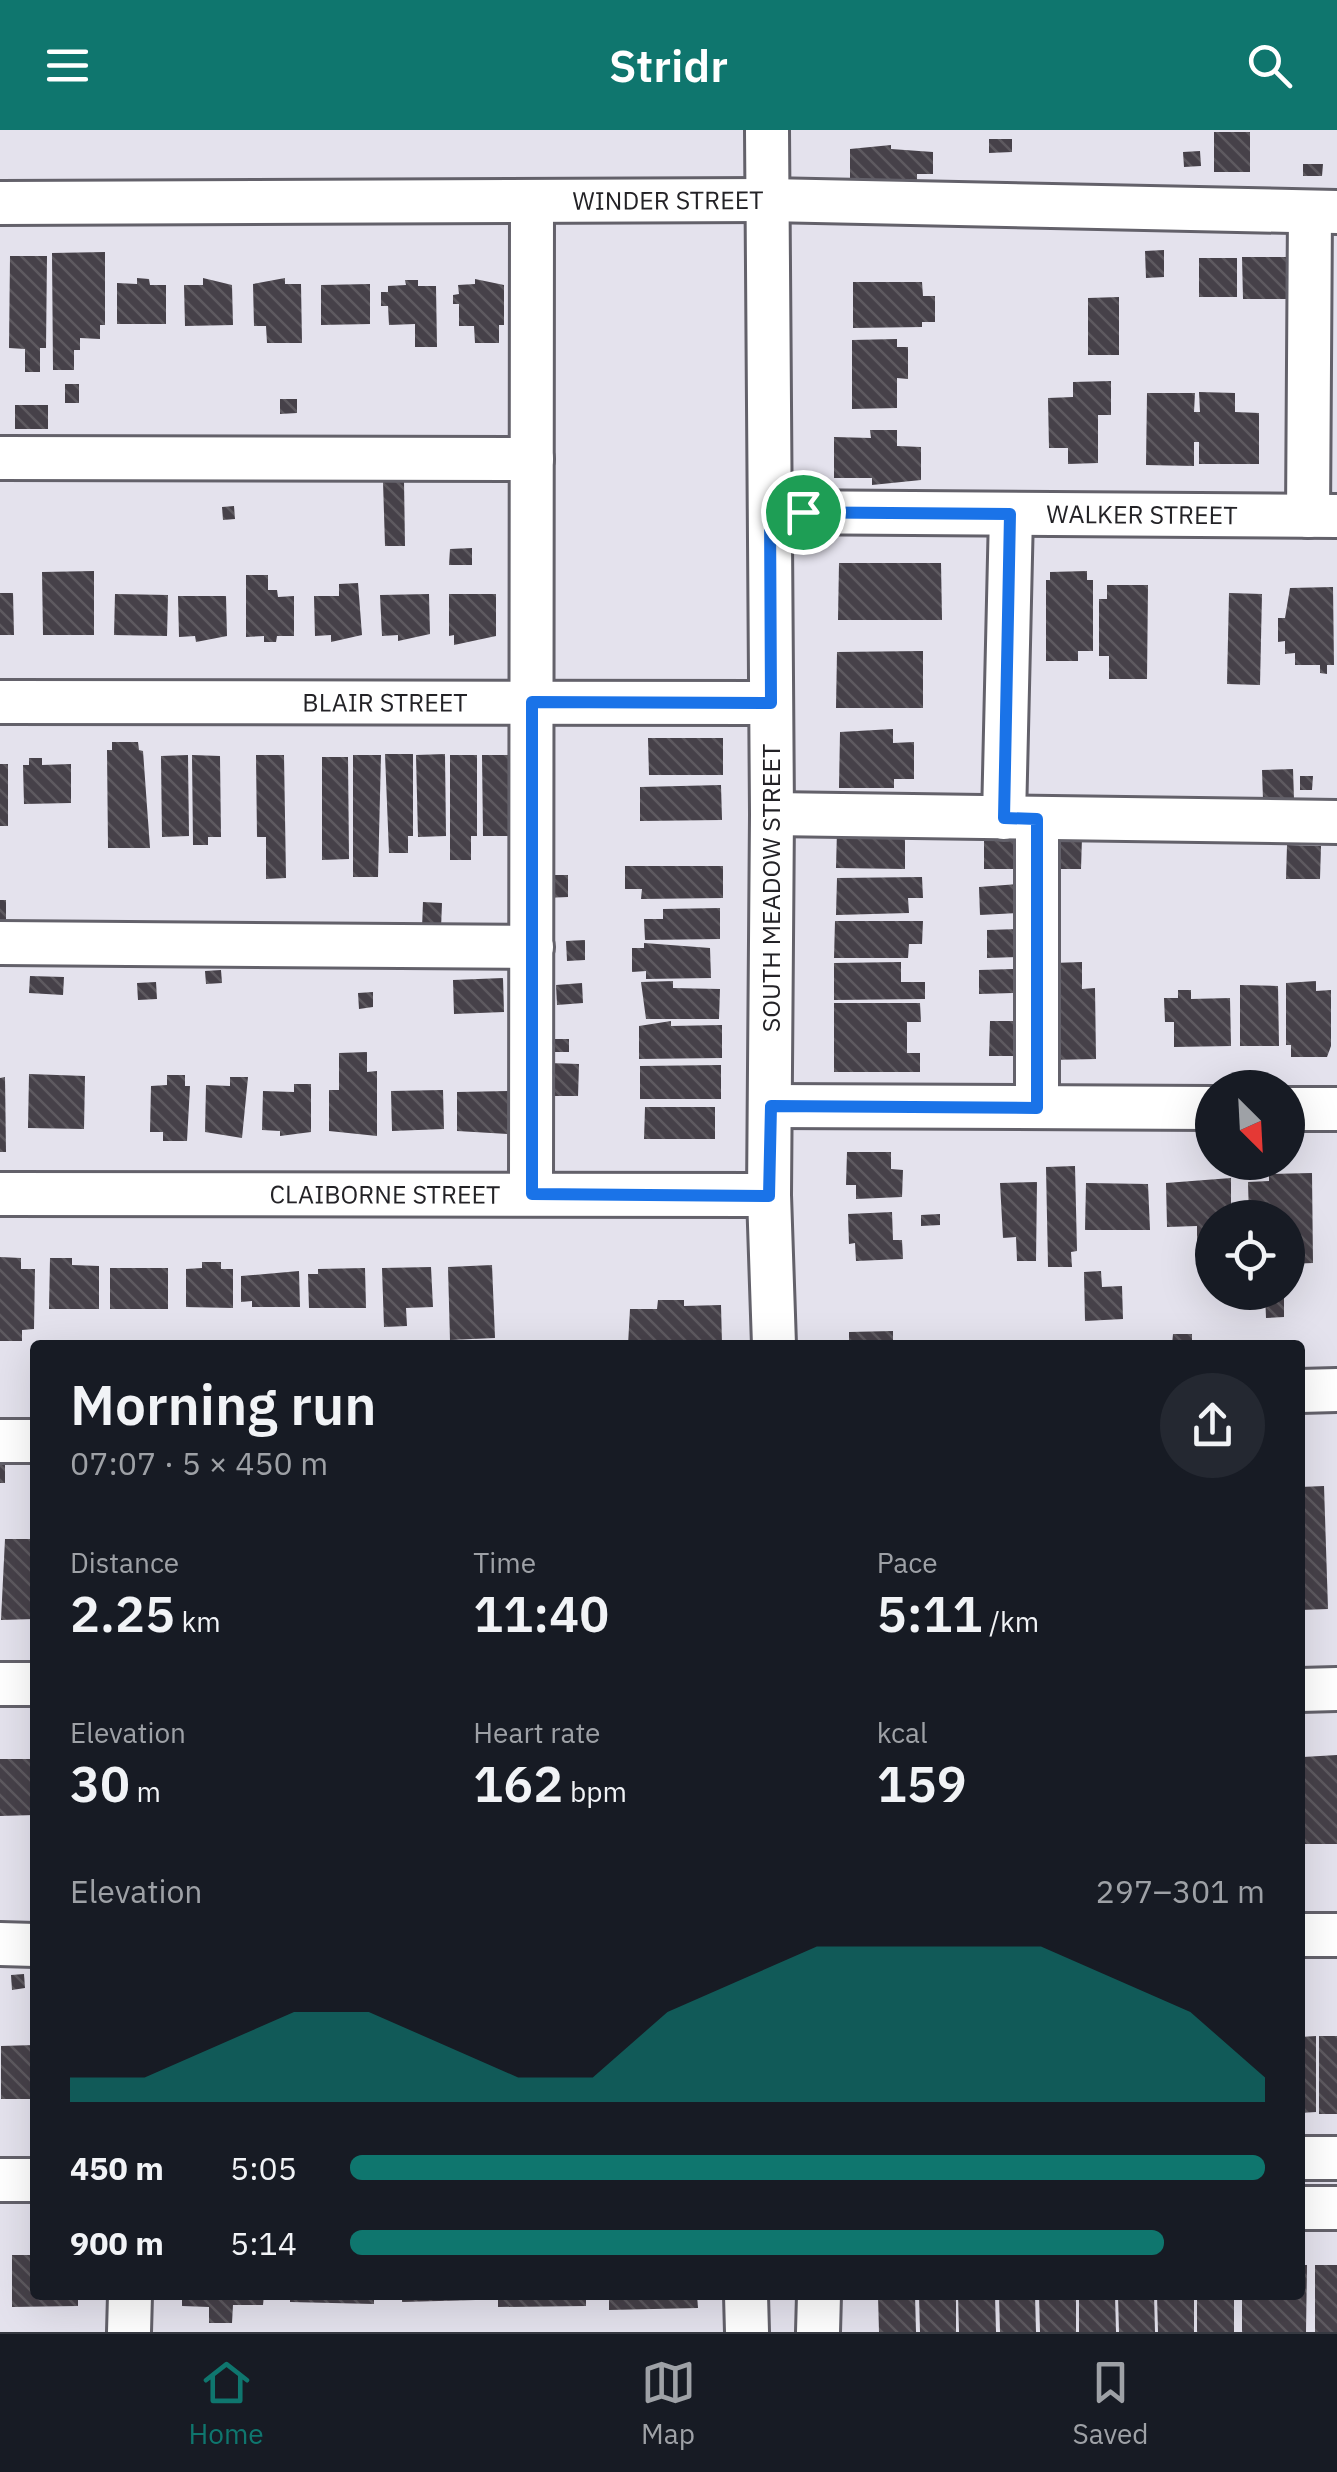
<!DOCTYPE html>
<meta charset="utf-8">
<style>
body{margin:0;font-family:"IBM Plex Sans",sans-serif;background:#242831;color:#f1f3f6;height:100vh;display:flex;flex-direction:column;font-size:38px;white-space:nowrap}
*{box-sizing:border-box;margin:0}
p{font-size:32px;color:#9ea1a6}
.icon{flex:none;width:55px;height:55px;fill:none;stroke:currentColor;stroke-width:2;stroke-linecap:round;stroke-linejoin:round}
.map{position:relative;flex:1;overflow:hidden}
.details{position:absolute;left:30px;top:1210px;width:1275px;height:960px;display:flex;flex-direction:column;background:#171b24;border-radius:10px;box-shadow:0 10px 40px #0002}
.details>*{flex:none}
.needle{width:65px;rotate:156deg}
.tools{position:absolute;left:1195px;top:940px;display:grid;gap:20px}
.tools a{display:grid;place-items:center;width:110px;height:110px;border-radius:50%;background:#171b24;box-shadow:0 10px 40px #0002;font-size:50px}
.pin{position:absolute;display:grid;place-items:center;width:85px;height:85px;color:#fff;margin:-42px;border:5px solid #fff;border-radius:50%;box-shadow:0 2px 10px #0007}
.round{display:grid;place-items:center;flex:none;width:105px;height:105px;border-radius:52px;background:#242831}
.headline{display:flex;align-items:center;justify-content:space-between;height:170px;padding:0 40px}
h1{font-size:55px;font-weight:600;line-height:75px}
.metrics{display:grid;grid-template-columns:repeat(3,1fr);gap:15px;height:170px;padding:10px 40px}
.metrics div{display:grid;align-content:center}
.metrics b{font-size:50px;font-weight:600}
.metrics small{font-size:28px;font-weight:400}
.metrics p{font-size:28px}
.chart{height:280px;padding:20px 40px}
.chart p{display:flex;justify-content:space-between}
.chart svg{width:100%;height:180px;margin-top:10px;fill:#0f766e;opacity:.7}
ul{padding:0 40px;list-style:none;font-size:32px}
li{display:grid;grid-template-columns:160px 120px 1fr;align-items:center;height:75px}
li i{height:25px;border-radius:12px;background:#0f766e}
header{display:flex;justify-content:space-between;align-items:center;height:130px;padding:0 40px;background:#0f766e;color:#fff;font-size:45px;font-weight:600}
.tab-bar{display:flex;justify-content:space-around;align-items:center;height:140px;border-top:2px solid #363941;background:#171b24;font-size:28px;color:#9ea1a6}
.tab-bar a{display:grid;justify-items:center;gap:5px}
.tab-bar .active{color:#0f766e}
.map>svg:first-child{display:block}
.building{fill:url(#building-back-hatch)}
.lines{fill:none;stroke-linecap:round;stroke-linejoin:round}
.minor-casing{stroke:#63616a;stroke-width:48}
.minor{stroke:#fff;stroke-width:42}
.route-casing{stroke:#fff;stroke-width:20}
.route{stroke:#1a73e8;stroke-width:12}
.labels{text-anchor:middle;stroke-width:10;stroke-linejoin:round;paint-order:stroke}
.street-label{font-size:25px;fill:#232226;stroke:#fff}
</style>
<header><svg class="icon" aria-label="menu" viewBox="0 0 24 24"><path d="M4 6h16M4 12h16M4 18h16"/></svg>Stridr<svg class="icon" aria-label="search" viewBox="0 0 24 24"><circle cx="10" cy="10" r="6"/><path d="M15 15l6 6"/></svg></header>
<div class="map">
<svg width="1337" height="2202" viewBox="0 0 1337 2202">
<defs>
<pattern id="building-back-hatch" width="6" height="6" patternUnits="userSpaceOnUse" patternTransform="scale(2.5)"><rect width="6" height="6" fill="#464149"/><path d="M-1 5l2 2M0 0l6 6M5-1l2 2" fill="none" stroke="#5e5a60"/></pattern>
</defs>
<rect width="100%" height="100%" fill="#e4e2ed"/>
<g class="building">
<rect x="1214" y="2" width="36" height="40"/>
<path d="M989,9H1012V22L989,23Z"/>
<path d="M891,15V19L933,22V44H917V53H850V19Z"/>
<path d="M1200,21L1201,36L1184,37L1183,22Z"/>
<path d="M1303,34H1323L1322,46H1303Z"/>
<path d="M1164,120V147L1146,148L1145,121Z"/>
<path d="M105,122V195H100V209L80,208V220H74V240H53L52,123Z"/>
<path d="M10,126H47L46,218H40V242H25V219L9,218Z"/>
<path d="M1242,127H1287L1288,169H1243Z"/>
<rect x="1199" y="128" width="38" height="39"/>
<path d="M137,148L149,149L150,155H166V194H117V153L137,154Z"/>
<path d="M203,148L232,155L233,195L185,196L184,155H203Z"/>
<path d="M285,148V154H301L302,213H267L266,196H254L253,154Z"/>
<path d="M475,149L504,155V195H499V213H475L474,196H459V174H453V165L459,164L458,155L475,154Z"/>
<path d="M405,150H418V156H436L437,217H415V194L389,195L388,176H381V162H388V156L406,155Z"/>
<path d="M853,152H922L923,166H935V192H922V197L853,198Z"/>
<path d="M370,154V194L321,195V155Z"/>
<path d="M1119,167V225H1088V168Z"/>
<path d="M897,209V217H908V249L897,248V278L852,279V210Z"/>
<path d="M1111,251V285H1098V333L1068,334V318H1049L1048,268L1073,267V252Z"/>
<rect x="65" y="254" width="14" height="19"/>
<path d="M1199,262L1235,263V282L1259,283V334H1199V312H1194V336L1146,335L1147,263H1195L1194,282H1200Z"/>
<path d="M280,269H297V283L280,284Z"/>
<rect x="15" y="275" width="33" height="24"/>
<path d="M870,300H897V316L921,317V350L872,355V348H834V307L871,308Z"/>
<path d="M383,351H404L405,416H385Z"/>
<path d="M234,376L235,389L223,390L222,377Z"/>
<path d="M472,418V435H449L450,419Z"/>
<path d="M839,433H941L942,490H838Z"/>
<path d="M94,441V505H43L42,442Z"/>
<path d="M1087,441V450H1093V521H1078V531H1046V450H1050V442Z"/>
<path d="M246,445H268V460H277L278,467L294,466V506H277L276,512H264V506L246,507Z"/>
<path d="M358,453L362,505L331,512V505L315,506L314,466H339V454Z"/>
<path d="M1107,455H1148L1147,549H1109V526H1099V469H1107Z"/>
<path d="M1333,457L1334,535H1327V544L1320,543V535H1295V523L1285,524V511L1278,512V488H1285L1290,458Z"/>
<path d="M0,463H13L14,505H0Z"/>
<path d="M1229,463L1262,464L1260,555L1227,554Z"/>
<path d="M115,464L168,465L167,506L114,505Z"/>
<path d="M429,464L430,504L398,511V505L382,506L380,465Z"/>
<path d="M449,464H496V506L454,515V505L449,506Z"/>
<path d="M178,466H226L227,506L196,512L195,506L179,507Z"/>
<path d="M923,521V578H836L837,522Z"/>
<path d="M893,599V613L914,612V649H894V658H839L840,602Z"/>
<path d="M648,608H723V645H649Z"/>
<path d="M112,612H138L139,620L143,621L150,718H108L107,620H112Z"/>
<path d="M385,624H413V706H408V723H389Z"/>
<path d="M445,624L446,706L418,707L416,625Z"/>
<path d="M188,625L189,706L162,707L161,626Z"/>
<path d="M192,625L220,626L221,707H208V715H193Z"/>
<path d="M256,625H284L286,748L266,749V707H257Z"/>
<path d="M353,625H381L378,747H353Z"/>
<path d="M450,625H477V706H471V730H450Z"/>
<path d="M482,625H509L510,706H483Z"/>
<path d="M322,627H348L349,729L322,730Z"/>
<path d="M29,628H42V635L71,634V673L24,674L23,635H29Z"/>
<rect x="0" y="634" width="8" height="62"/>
<path d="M1293,639L1294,669L1263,670L1262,640Z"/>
<path d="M1300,646H1313L1312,660H1300Z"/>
<path d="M721,655L722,690L640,691V657Z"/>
<path d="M837,700L905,702V739L836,738Z"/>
<path d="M1049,707L1082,708L1081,739H1048Z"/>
<rect x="984" y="708" width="31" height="31"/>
<path d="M1287,715L1321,716L1320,749H1286Z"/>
<path d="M625,736H723V768L641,769L642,759H625Z"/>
<path d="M545,745H568V767L545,768Z"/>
<path d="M922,747L923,768H908L909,783L836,785L837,748Z"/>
<path d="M1018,754L1019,783L980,785L979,757Z"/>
<rect x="0" y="770" width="6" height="22"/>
<path d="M423,772L442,773L441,799L422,798Z"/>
<path d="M720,778V809L645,810L644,789H663V779Z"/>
<path d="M835,791H923L922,814H909L908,828H834Z"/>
<path d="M1019,799L1020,827L987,828V800Z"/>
<path d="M585,810V830L567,831L566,811Z"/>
<path d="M644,813L710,818L711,848L646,849V841L632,842V818H644Z"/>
<path d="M901,832V852H925V869L834,870V833Z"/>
<path d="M1082,832V859L1095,858L1096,929L1049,930L1053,833Z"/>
<path d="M1013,839V863L979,864V840Z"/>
<path d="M221,840L222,853L206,854L205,841Z"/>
<path d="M30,846L64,847L63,865L29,863Z"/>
<path d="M503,848L504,882L454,884L453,850Z"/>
<path d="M673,851V858L720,859L719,889H646L641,852Z"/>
<path d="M1316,851V861L1331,860V916L1327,927H1291V915H1286V853Z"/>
<path d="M156,852L157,869L138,870L137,853Z"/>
<path d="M582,853L583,873L557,875L556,855Z"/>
<path d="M1240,855L1278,856L1279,916H1240Z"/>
<path d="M1178,860H1191V869L1230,868L1231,916L1174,917V892H1165L1164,868H1178Z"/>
<path d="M373,862V877L359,879L358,863Z"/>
<path d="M834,873H920L921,892H907V923H920V942H834Z"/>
<path d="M671,891V896L722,895V928L639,929V896Z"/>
<path d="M990,891H1022V926H989Z"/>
<rect x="552" y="909" width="17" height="13"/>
<path d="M367,922V942L377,941V1006L329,1001V960H339V923Z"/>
<path d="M549,933L579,934L578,966H548Z"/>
<path d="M721,935V969H640V936Z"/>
<path d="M29,944L85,946L84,999L28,998Z"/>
<path d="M167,945H185V956H190L187,1011H163V1002H150L151,956L167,955Z"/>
<path d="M5,947L6,1022H0V948Z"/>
<path d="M230,947H248L242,1008L205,1002L206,955L230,956Z"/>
<path d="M294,954H311V1002L280,1006V1001L262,1000L263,961L294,962Z"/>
<path d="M443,960L444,999L392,1001L391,961Z"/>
<path d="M508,961V1004L457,1001V962Z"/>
<path d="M645,977H715V1009H644Z"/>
<path d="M847,1022H891V1039L903,1040L902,1067L856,1069V1055H846Z"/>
<path d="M1075,1036L1077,1121L1071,1122L1072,1137H1048L1046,1037Z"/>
<path d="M1312,1043L1313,1133L1288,1134V1088H1249L1248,1052L1269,1051V1044Z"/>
<path d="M1231,1048V1088H1212V1115H1197V1096L1167,1097L1166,1053Z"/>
<path d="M1037,1052L1036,1131H1017L1016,1107L1003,1108L1000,1053Z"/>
<path d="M1086,1053L1148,1054L1150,1100H1085Z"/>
<path d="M892,1082L893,1110H902L903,1129L856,1131L855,1113L849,1114L848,1084Z"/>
<path d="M940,1084V1095L921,1096V1085Z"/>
<path d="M0,1127L21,1128V1139H35L34,1199L22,1200V1211H0Z"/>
<path d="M50,1128H72V1135L99,1136V1179H49Z"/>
<path d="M202,1132H221V1139H233V1178L186,1177V1139L202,1138Z"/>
<path d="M492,1135L495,1208L450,1210L448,1137Z"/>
<path d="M431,1137L433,1177L406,1178L407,1196L384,1197L382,1138Z"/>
<rect x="110" y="1138" width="58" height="41"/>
<path d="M365,1138L366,1178H309L308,1144H318V1139Z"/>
<path d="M299,1141L300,1177H252V1171L241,1172V1146Z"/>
<path d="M1101,1141L1102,1157L1122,1156L1123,1189L1085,1191L1084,1142Z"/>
<path d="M1265,1162H1284V1187L1266,1188Z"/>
<path d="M658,1170H684V1176L721,1175L722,1214L628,1215L630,1179H657Z"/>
<path d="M893,1201V1215H849V1202Z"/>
<path d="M1173,1204H1192V1215H1172Z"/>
<rect x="0" y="1333" width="5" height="20"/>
<path d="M1324,1356L1328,1479L1300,1480V1357Z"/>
<path d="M31,1400H35V1489L1,1490L5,1409H31Z"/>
<path d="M1337,1625V1714H1302L1303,1627Z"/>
<path d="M0,1629H35V1685L0,1686Z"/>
<path d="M24,1844L25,1858L12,1860L11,1845Z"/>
<path d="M1316,1906V1982L1300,1983V1907Z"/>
<rect x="1319" y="1906" width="18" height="78"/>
<path d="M35,1915V1969H1V1916Z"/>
<path d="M12,2125H35V2165H78V2176L12,2177Z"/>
<path d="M1300,2135H1307L1306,2202H1242V2165H1300Z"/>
<rect x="1315" y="2135" width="22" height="67"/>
<path d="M182,2165H264L263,2175H233L232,2193H209V2177L182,2176Z"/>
<path d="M290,2165H374V2174L290,2172Z"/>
<path d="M402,2165H476V2170L402,2172Z"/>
<path d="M498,2165H586V2176L498,2177Z"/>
<path d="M609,2165H697L698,2178L609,2180Z"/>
<path d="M878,2165H915L916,2202H879Z"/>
<path d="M919,2165H956V2202H920Z"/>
<path d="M958,2165H995L996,2202H959Z"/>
<path d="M999,2165H1035L1036,2202H1000Z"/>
<path d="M1039,2165H1076V2202H1040Z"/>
<path d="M1079,2165H1115L1116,2202H1079Z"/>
<path d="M1118,2165H1154L1155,2202H1119Z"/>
<path d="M1157,2165H1194V2202H1158Z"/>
<rect x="1197" y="2165" width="37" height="37"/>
</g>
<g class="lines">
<g class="minor-casing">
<g id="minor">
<path d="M767,0L772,684L769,1065L774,1215"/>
<path id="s1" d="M0,73L768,70L1337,82"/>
<path d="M0,328L532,329"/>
<path id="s2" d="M770,382L1337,386"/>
<path d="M1308,386L1310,82"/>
<path id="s3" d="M0,572L771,573"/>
<path d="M772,684L1337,692"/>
<path d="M1004,688L1011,384"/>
<path d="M0,813L532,817"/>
<path d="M771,976L1212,978"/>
<path d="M1037,977V689"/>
<path d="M1288,979H1337"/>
<path id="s4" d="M0,1064L769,1065"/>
<path d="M531,1064L532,71"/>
<path d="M1300,1261L1337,1260"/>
<path d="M0,1311H35"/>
<path d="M0,1554H35"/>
<path d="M1300,1560L1337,1559"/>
<path d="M1300,1805H1337"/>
<path d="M0,1814L35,1815"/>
<path d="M1300,2028H1337"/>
<path d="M0,2050H35"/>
<path d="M1300,2078H1337"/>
<path d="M746,2165L747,2202"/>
<path d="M129,2202L130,2165"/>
<path d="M818,2202L819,2165"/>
</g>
</g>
<use href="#minor" class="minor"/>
</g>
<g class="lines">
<g class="route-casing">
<path id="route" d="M770,382L1010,384L1004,688L1037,689V978L771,976L769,1066L532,1064V572L771,573Z"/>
</g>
<use href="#route" class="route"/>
</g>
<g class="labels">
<g class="street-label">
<text dy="9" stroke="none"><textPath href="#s1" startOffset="668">WINDER STREET</textPath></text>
<text dy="9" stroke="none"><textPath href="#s2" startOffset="372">WALKER STREET</textPath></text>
<text dy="9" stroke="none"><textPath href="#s3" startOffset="385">BLAIR STREET</textPath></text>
<text transform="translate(771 758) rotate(-90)" y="9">SOUTH MEADOW STREET</text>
<text dy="9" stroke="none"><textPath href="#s4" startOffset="385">CLAIBORNE STREET</textPath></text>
</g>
</g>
</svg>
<div class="tools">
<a><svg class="needle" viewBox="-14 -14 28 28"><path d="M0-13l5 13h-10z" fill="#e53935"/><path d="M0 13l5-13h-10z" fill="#9ea1a6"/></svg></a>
<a><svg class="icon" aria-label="locate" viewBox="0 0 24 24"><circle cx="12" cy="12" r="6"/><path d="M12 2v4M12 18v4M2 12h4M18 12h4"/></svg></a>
</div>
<div class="pin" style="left:803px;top:382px;background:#1e9e55"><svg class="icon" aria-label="arrive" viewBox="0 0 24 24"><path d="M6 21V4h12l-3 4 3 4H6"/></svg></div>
<section class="details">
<div class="headline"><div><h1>Morning run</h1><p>07:07 · 5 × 450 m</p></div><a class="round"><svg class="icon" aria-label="share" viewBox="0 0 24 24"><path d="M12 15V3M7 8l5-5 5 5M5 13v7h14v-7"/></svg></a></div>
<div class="metrics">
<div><p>Distance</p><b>2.25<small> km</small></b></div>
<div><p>Time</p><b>11:40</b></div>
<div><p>Pace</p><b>5:11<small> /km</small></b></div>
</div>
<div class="metrics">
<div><p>Elevation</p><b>30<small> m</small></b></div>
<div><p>Heart rate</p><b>162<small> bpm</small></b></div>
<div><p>kcal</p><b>159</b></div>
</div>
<div class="chart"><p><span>Elevation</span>297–301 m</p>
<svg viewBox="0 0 160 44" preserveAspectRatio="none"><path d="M0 44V38L10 38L20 30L30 22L40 22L50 30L60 38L70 38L80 22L90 14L100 6L110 6L120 6L130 6L140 14L150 22L160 38V44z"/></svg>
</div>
<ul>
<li><b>450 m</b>5:05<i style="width:100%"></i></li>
<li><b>900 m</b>5:14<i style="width:89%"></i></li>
</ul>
</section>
</div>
<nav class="tab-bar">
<a class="active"><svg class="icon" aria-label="home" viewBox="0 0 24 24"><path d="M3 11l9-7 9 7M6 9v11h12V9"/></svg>Home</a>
<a><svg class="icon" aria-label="map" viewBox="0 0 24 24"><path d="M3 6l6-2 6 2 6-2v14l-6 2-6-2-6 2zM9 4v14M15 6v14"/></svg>Map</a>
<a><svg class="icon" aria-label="saved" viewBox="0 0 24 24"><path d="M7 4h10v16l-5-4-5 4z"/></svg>Saved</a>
</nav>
